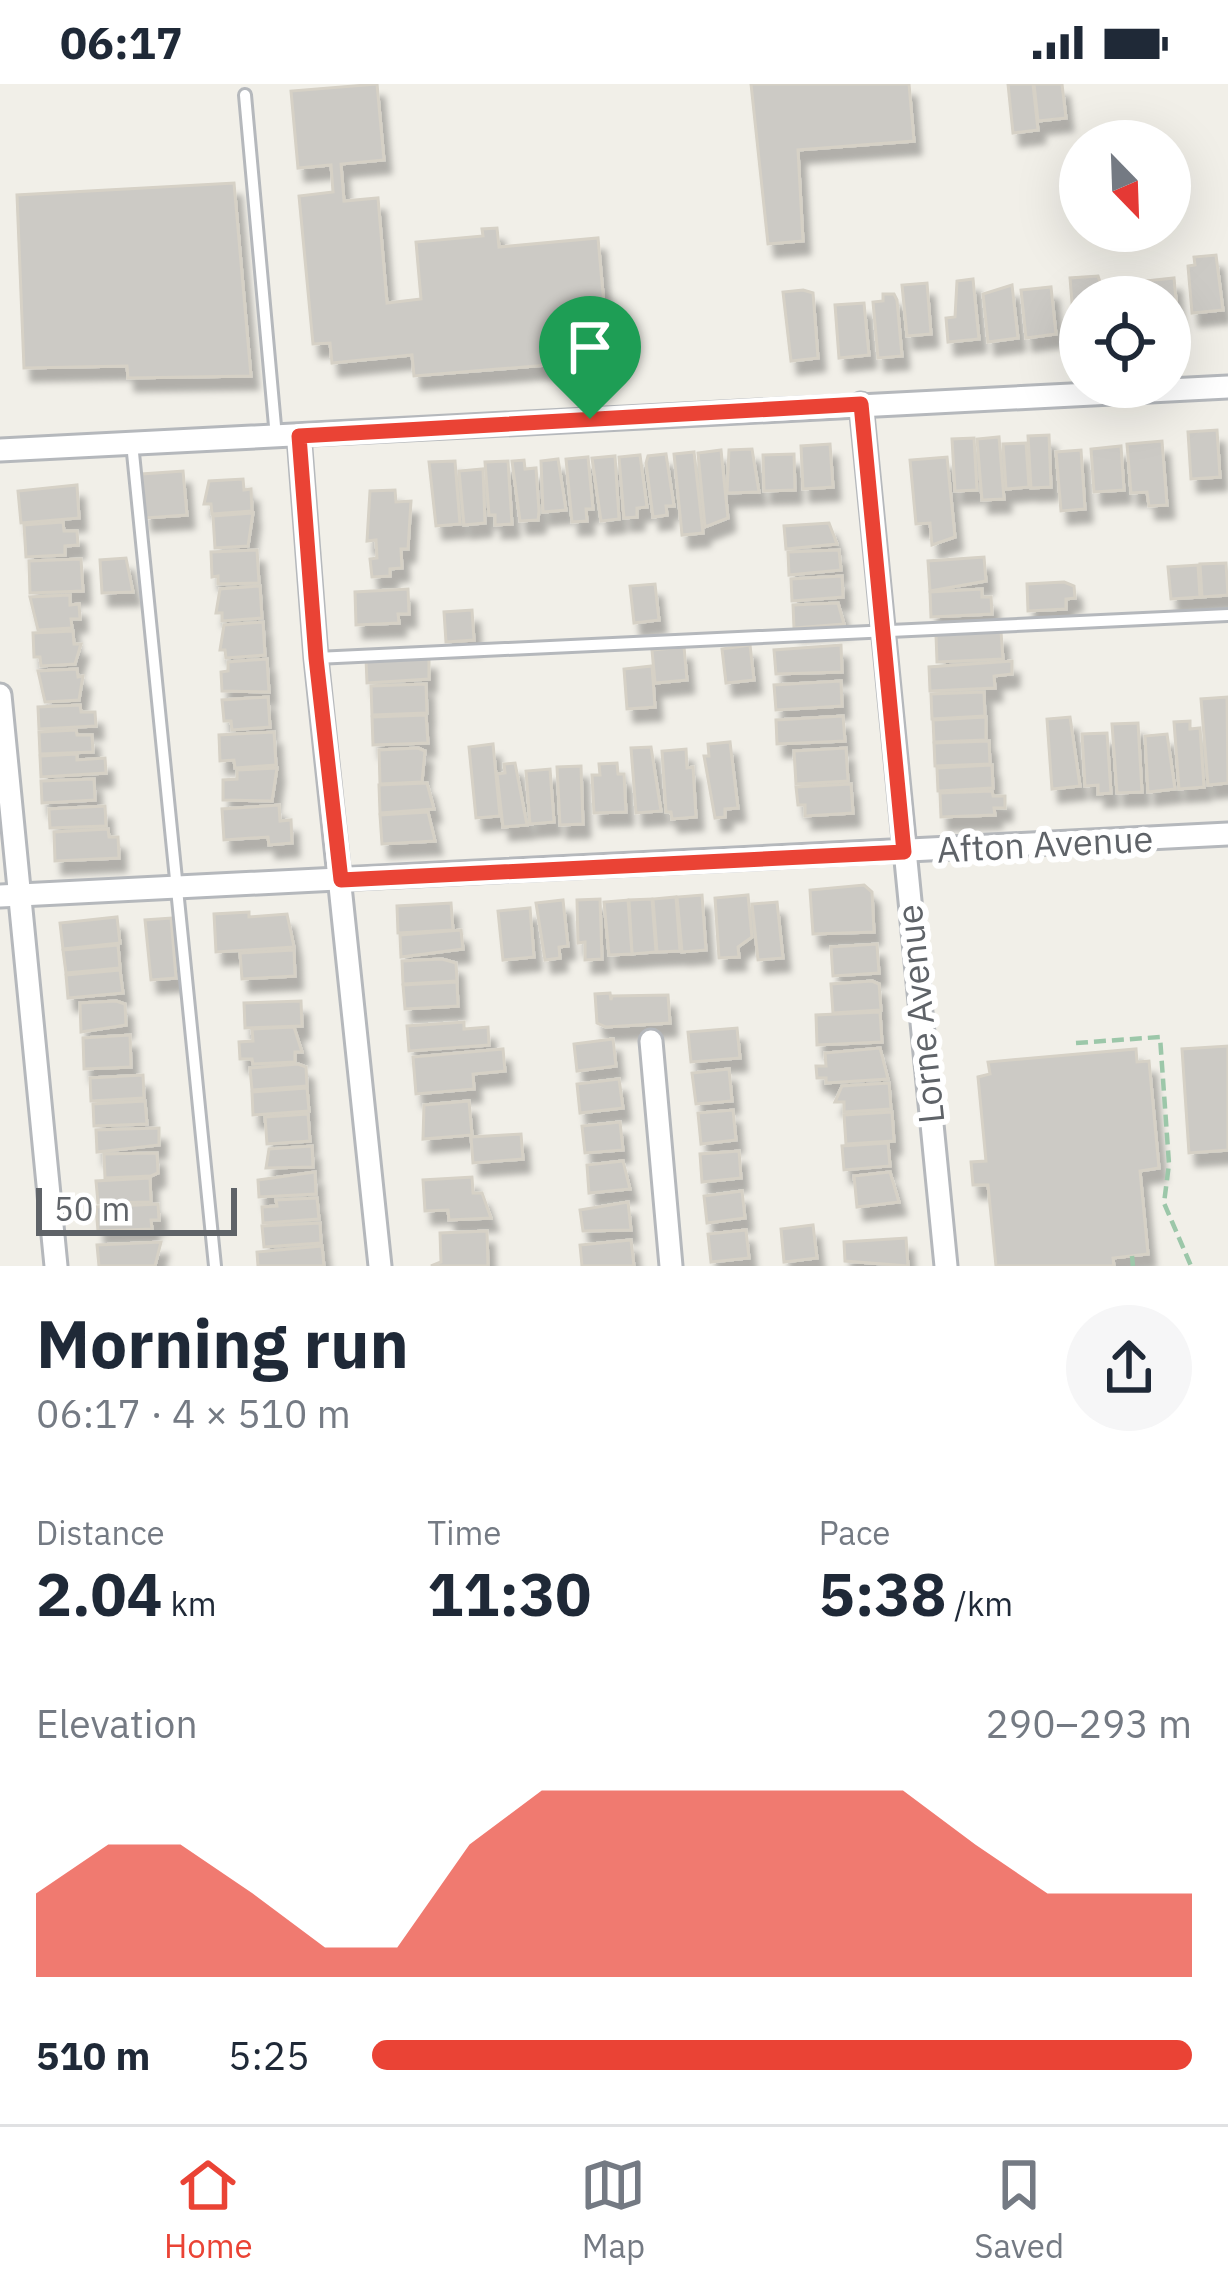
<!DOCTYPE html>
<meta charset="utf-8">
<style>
body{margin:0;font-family:"IBM Plex Sans",sans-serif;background:#f6f6f7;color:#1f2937;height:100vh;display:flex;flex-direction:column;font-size:45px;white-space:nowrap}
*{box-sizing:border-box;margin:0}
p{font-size:39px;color:#747a83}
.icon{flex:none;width:66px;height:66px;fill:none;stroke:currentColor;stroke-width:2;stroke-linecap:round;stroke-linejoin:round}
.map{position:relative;height:1182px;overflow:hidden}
.drawer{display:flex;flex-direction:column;background:#fff;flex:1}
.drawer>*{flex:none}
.needle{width:78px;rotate:157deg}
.fabs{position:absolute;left:1059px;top:36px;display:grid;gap:24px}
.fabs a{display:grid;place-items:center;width:132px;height:132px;border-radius:50%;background:#fff;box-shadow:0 12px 48px #0002;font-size:60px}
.scale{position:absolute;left:36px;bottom:30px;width:201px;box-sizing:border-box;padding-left:12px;border:6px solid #5f6368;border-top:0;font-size:33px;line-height:42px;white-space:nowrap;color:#5f6368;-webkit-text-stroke:9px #fff;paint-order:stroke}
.pin{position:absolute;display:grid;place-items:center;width:102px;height:102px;color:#fff;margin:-123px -51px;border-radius:50% 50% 50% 0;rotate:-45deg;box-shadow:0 0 12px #0007}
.pin .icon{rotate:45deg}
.round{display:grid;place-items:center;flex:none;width:126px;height:126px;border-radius:63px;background:#f6f6f7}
.summary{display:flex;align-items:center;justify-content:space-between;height:204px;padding:0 36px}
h1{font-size:66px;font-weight:700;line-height:90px}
.metrics{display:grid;grid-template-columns:repeat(3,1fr);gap:18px;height:204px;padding:12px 36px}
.metrics div{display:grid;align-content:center}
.metrics b{font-size:60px;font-weight:700}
.metrics small{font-size:33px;font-weight:400}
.metrics p{font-size:33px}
.chart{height:336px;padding:24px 36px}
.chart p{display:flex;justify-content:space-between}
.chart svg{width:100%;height:216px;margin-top:12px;fill:#ea4335;opacity:.7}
ul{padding:0 36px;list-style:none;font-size:39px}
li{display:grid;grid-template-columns:192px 144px 1fr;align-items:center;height:90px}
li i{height:30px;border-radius:15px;background:#ea4335}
.status{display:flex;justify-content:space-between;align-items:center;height:84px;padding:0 60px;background:#fff;direction:ltr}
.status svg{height:33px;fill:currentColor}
.dock{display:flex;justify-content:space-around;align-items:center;height:168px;border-top:3px solid #e0e1e3;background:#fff;font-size:33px;color:#747a83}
.dock a{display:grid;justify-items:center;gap:6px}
.dock .selected{color:#ea4335}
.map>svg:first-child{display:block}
.building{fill:#cccac5;stroke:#d6d1c6;stroke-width:3;filter:url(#shadow)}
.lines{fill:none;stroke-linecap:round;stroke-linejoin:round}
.lane-casing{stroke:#b5b8bc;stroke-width:16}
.street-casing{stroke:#b5b8bc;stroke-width:27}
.path{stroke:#9cc7a9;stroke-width:4.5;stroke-dasharray:12 6;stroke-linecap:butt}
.lane{stroke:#fff;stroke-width:10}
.street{stroke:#fff;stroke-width:21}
.route-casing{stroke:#fff;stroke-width:24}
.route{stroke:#ea4335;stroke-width:15}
.labels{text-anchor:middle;stroke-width:12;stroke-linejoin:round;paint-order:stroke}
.street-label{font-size:36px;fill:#5f6368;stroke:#fff}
</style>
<div class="status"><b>06:17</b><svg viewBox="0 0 49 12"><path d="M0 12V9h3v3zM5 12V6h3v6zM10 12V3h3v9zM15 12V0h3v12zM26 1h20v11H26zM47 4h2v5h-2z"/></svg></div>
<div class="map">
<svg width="1228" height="1182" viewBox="0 0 1228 1182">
<defs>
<filter id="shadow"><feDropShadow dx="7" dy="13" stdDeviation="3" flood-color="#0004"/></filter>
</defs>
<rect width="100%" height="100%" fill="#f1efe8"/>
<g class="building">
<path d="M377,0L384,76L341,80L344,117L378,114L387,219L421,215L416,158L483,152L482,145L497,144L499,163L598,154L609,276L414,292L412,271L332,279L330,259L313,260L299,112L333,108L331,81L298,84L291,7Z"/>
<path d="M751,0H909L914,57L798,66L803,157L768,160Z"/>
<path d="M1008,0H1033L1038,46L1013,49Z"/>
<path d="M1034,0H1062L1066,34L1038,37Z"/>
<path d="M234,99L251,292L128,294L127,282L24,284L17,111Z"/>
<path d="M1216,171L1223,226L1192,229L1188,182L1195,181L1194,173Z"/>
<path d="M1098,192L1105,213H1080V243H1074L1070,194Z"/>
<path d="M1174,194L1178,237L1170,238V213H1146L1145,197Z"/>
<path d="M973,195L979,255L948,258L946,234L955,233L957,197Z"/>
<path d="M927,199L931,250L907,252L902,201Z"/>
<path d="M1137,199L1139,213H1109L1108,202Z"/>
<path d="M1012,201L1018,254L988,258L983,210Z"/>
<path d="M1051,203L1056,250L1026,254L1021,206Z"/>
<path d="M803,206L813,209L818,274L791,277L783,208Z"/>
<path d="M883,210H894L897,216L902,272L878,274L873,218L883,217Z"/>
<path d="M864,219L869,271L839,274L835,221Z"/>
<path d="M1217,346L1220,393L1191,395L1188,348Z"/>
<path d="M1049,351L1051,403L1031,404L1028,352Z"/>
<path d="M999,353L1004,415L982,416L977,355Z"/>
<path d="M974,354L977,406L955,407L952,355Z"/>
<path d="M1162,357L1167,421L1149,422L1147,408L1131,409L1127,360Z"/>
<path d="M1026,359L1029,403L1006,405L1003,360Z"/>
<path d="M830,360L833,403L803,405L801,362Z"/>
<path d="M1121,362L1124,406L1094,408L1091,365Z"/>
<path d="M752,365L759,408L727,409L729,366Z"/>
<path d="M721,366L728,434L705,443L698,369Z"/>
<path d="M1081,366L1085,425L1061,427L1056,368Z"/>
<path d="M694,368L703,449L682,451L674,370Z"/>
<path d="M666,370L674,422H666L667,431L653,433L646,379L648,372Z"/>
<path d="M794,370L795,406L764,407L763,371Z"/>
<path d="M640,371L647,423L637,424V433L624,434L619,373Z"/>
<path d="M615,372L619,435L601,437L592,374Z"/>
<path d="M588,373L593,425H586L587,437L572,438L566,375Z"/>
<path d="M947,373L955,453L932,461L930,439L916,440L910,376Z"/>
<path d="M558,375L566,426L543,428L541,377Z"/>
<path d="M524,376L525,385L536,384L539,427L538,436L520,437L512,377Z"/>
<path d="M455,377L460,440L436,442L429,378Z"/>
<path d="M508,377L512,440L495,441V431H489L485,378Z"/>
<path d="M483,385L485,439L464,441L459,387Z"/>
<path d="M183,387L187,431L145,434L142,390Z"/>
<path d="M243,395L244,406L251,405L252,427L212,430L211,420H204L209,397Z"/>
<path d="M77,401L79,434L21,439L18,407Z"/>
<path d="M395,406L396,418L411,417L408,465H401L402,484L390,485V492L372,493L370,475L377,474L376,456L367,457L370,407Z"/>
<path d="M253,429L248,462L215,464L213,432Z"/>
<path d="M63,438L64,447H77L78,461L65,462V471L26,473L24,441Z"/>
<path d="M829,439L837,460L786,465L784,442Z"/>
<path d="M257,466L259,499L218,500V492L212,493L211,468Z"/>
<path d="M839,466L841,486L789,491L788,468Z"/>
<path d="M984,473L986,497L930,507L928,477Z"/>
<path d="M126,474L133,508L102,509L100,476Z"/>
<path d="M81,475L83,507L30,509L29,477Z"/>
<path d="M1226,479L1228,511L1202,513L1200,480Z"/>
<path d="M1198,481L1200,513L1171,515L1168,483Z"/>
<path d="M842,492L843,513L792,517L791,495Z"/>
<path d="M1064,498L1074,502L1075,514L1066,515V525L1028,527L1027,500Z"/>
<path d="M655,500L659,536L634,539L630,502Z"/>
<path d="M260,502L262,534L222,537V529H216L220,505Z"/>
<path d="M408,505L409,530H398L399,539L356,541L355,508Z"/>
<path d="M982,505V513H991L992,530L931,533L930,508Z"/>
<path d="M70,511V521L79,520L80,535H71L72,544L38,546L30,513Z"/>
<path d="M838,519L844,540L794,544L793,521Z"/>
<path d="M472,526L474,556L446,558L444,528Z"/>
<path d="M263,538L265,571L226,574L225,566H220L224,541Z"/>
<path d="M73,547L74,560H81L75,580L41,582L40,573H34L33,549Z"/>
<path d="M1001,548L1003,575L937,578L936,551Z"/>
<path d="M750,561L754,596L726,599L722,565Z"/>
<path d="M841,561L842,588L776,590L774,566Z"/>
<path d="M684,563L687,596L655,599L652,566Z"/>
<path d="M429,573V595L367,599L366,575Z"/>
<path d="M267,575L269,608L222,607L221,588L228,587V578Z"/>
<path d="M1012,577V590L994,592L995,604L930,607L929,583Z"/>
<path d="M652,582L655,623L627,625L624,585Z"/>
<path d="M77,585L78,593L83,592L79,616L45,618L38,587Z"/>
<path d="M841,597L842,622L776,626L774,601Z"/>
<path d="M426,600L427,629L372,631L371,602Z"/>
<path d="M984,608L985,632L932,635L931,610Z"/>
<path d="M268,613L270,643L232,646L231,637H224L222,616Z"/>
<path d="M1227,613L1228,699L1208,701L1201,615Z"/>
<path d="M80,621L81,628H95L96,642L39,645L38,623Z"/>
<path d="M426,631L428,659L373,661L372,633Z"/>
<path d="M843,632L845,657L777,660L776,636Z"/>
<path d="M986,633V656L934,658L933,636Z"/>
<path d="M1070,633L1080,702L1052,705L1047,635Z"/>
<path d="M1190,637V645L1200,644L1204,703L1179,705L1174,638Z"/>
<path d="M1138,639L1142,708L1117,709L1112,640Z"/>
<path d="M76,646L77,651H92L93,668L40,670L39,648Z"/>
<path d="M274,648L276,681L235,684L234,676L220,677L219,651Z"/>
<path d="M1107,649L1111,709L1098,710V701L1085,702L1082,650Z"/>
<path d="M1167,650L1175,705L1148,708L1145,652Z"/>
<path d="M989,657L990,680L935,682L934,659Z"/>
<path d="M730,658L738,724L725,725V733L715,734L704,672H709L708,660Z"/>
<path d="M493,660L500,732L476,734L469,663Z"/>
<path d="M651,663L661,727L636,729L631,664Z"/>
<path d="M418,664L425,667L422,698L380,700L379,666Z"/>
<path d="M846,664L848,697L796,700L794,667Z"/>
<path d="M686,665L687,684L693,683L696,733L672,735L671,728H666L662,667Z"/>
<path d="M77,670V676L105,674L106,689L41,693L40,672Z"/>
<path d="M515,679L527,741L503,743L497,690L505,689L504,680Z"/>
<path d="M617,679L618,690H624L626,728L594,729L592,691H600L599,680Z"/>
<path d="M992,681L993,704L938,707L937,684Z"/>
<path d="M581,682L583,740L560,741L557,683Z"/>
<path d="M277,684L272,717L223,716V696L237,695V686Z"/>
<path d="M550,685L554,738L530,740L526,687Z"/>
<path d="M94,695L95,716L42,719L41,697Z"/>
<path d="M427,699L434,725L380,729L379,701Z"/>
<path d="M851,700L853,729L805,732V721H798L796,703Z"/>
<path d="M992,707L993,712H1005V724H994L995,731L941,733L940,709Z"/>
<path d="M279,721L280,737L291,736L292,759L269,761L268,753L224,756L222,725Z"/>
<path d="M105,722L106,742L50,744L49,725Z"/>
<path d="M428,728L435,757L382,760L380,731Z"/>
<path d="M108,745L109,753H118L119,774L55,777L54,748Z"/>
<path d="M864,801L872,808L874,848L813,850L810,806Z"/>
<path d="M702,811L706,866L682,868L677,813Z"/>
<path d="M748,811L752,853L738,863L739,873L719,874L715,814Z"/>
<path d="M676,813L680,867L657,868L653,815Z"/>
<path d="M600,815L602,875L585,876V858L578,859L577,816Z"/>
<path d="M652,815L656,868L632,870L629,816Z"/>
<path d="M563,816L568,862L559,863L560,874L545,876L536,819Z"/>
<path d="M628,816L632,870L609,871L604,818Z"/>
<path d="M777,818L783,874L758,876L752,820Z"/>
<path d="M451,819L453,846L398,849L397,822Z"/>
<path d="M530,824L534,873L503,876L498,827Z"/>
<path d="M249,828V833L287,830L294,863L216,868L214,830Z"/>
<path d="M117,833L120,859L63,865L60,839Z"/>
<path d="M171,834L176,894L151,896L145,836Z"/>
<path d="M461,846L463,865L401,873L400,851Z"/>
<path d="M877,860L879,889L833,892L831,863Z"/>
<path d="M118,861L120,884L66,889L63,866Z"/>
<path d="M294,866L295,892L242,895L240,869Z"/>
<path d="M442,875L456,879L457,897L403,900L402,877Z"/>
<path d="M120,886L123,909L68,914L66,891Z"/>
<path d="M872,897L879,900L881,926L833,929L831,900Z"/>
<path d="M457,898L458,922L405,925L403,901Z"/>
<path d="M610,909L611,916L612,912L668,911L670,939L606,943L597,939L595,910Z"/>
<path d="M116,917L125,920L126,941L81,948L80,919Z"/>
<path d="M301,917L302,942L245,944L244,919Z"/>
<path d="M880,928L882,958L817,961L816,931Z"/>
<path d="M464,938V945L488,943L489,961L409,967L407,942Z"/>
<path d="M294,943L302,968H295V978L253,980L252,975H240L239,958L253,957L252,945Z"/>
<path d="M737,944L740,974L691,978L688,948Z"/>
<path d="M130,951L131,983L84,985L83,954Z"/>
<path d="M613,955L616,982L577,987L574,960Z"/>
<path d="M1228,962V1066L1189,1069L1182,965Z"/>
<path d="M880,964L888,995L826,999V994H817L816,982H826L825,969Z"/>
<path d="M503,965L505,987L473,990L474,1005L416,1010L413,973Z"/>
<path d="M1136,965L1137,978L1149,977L1159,1084L1140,1087L1148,1170L1113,1174L1114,1182H996L988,1101H973L971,1078L986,1077L978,993L990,990L988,978Z"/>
<path d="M298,980L306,983L307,1002L252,1006L250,984Z"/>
<path d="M729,985L732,1017L696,1020L692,989Z"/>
<path d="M143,991L144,1014L91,1017L90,994Z"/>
<path d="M619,995L623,1024L580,1029L577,1000Z"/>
<path d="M889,999L891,1025L844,1028V1018H835L842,1002Z"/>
<path d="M307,1004L309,1027L253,1031L252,1008Z"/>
<path d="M145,1017L147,1040L94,1042L93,1020Z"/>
<path d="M469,1017L472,1051L423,1055L424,1021Z"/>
<path d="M733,1026L736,1056L701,1060L698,1029Z"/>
<path d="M892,1028L894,1057L846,1060L844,1031Z"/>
<path d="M308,1030L310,1057L267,1060L265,1033Z"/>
<path d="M620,1038L623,1066L585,1069L582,1042Z"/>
<path d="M159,1044V1061L97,1068L96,1046Z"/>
<path d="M521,1050L523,1075L473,1079L471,1053Z"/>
<path d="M888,1059L890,1082L844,1086L842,1062Z"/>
<path d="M312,1062L313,1083L266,1084L269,1065Z"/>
<path d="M739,1067L741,1094L702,1098L700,1070Z"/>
<path d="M157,1069L158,1089L151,1092L105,1094L104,1070Z"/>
<path d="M623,1077L630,1105L589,1109L587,1081Z"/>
<path d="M315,1088L316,1110L259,1113L258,1096Z"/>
<path d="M890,1088L899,1118L857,1123L854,1092Z"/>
<path d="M472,1093L473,1109H482L491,1134L449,1136L448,1126L425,1127L423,1096Z"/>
<path d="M150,1094L151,1118L98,1119L96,1097Z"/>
<path d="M742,1107L745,1134L707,1139L704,1112Z"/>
<path d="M317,1114L319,1135L263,1139L262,1123L277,1122L276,1116Z"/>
<path d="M628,1118L631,1146L583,1147L580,1126Z"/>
<path d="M158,1120L159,1136H151L152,1145L98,1147L96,1123Z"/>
<path d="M320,1139L321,1159L264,1163L262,1142Z"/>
<path d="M813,1141L817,1174L784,1178L781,1145Z"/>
<path d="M746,1146L749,1174L711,1178L708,1150Z"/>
<path d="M487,1147L488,1182H431L441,1178L440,1149Z"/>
<path d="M906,1154L908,1182L845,1177L844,1158Z"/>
<path d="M631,1156L634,1182H582L580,1161Z"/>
<path d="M161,1158L155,1182H99L97,1161Z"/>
<path d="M322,1162L324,1182H258L257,1168Z"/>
</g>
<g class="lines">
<g class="lane-casing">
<g id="lane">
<path d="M245,11L276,353"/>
<path d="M132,359L215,1182"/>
<path d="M316,574L1228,531"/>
</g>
</g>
<g class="street-casing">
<g id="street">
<path d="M861,320L946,1182"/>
<path d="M299,352L316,574L380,1182"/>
<path d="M0,366L1228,303"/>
<path d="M0,611L56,1182"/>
<path d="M0,812L1228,750"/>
<path d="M651,957L671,1182"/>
</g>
</g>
<g class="path">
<path d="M1076,959L1160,953L1169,1080L1164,1119L1191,1182"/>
<path d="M1132,1172L1133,1182"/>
</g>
<use href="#lane" class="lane"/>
<use href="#street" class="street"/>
</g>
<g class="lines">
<g class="route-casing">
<path id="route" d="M861,320L904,768L341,796L316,574L299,352Z"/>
</g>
<use href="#route" class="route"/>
</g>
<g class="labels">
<g class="street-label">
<text transform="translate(1045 760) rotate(-3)" y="13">Afton Avenue</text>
<text transform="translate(920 930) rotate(-96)" y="13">Lorne Avenue</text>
</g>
</g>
</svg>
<div class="fabs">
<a><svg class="needle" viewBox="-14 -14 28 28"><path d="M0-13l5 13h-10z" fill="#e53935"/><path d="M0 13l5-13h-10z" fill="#747a83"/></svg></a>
<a><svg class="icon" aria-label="locate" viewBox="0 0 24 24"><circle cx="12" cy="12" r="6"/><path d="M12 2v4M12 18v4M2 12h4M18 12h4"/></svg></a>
</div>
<div class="scale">50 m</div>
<div class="pin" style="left:590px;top:335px;background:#1e9e55"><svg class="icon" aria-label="arrive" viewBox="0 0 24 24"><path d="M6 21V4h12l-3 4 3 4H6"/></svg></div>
</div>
<section class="drawer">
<div class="summary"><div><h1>Morning run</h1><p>06:17 · 4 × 510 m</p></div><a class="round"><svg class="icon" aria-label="share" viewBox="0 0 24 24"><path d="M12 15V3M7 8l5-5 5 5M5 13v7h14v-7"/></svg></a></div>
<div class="metrics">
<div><p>Distance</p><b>2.04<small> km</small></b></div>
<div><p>Time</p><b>11:30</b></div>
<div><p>Pace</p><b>5:38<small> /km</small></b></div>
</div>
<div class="chart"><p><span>Elevation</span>290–293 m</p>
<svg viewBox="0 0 160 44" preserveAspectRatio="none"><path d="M0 44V27L10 17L20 17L30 27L40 38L50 38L60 17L70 6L80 6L90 6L100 6L110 6L120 6L130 17L140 27L150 27L160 27V44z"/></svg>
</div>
<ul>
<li><b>510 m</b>5:25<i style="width:100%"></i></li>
</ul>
</section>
<nav class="dock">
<a class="selected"><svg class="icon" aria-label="home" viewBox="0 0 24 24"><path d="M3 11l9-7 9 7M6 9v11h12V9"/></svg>Home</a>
<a><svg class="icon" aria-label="map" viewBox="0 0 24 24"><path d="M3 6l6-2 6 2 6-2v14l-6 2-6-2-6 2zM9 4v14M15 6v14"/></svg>Map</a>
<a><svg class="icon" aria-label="saved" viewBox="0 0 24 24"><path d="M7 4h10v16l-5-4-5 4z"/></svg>Saved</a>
</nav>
